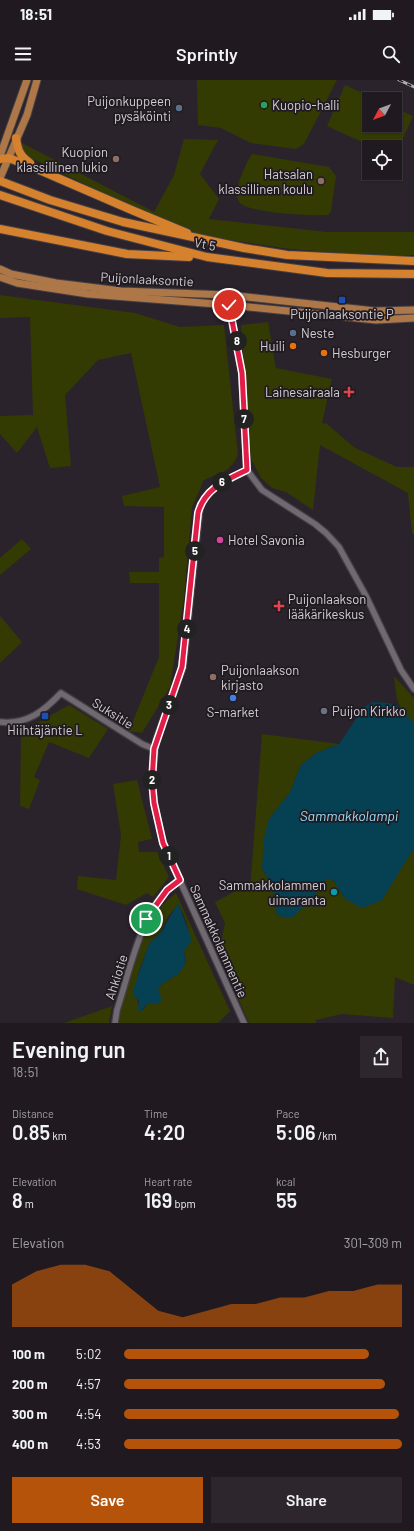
<!DOCTYPE html>
<meta charset="utf-8">
<style>
body{margin:0;font-family:Barlow,sans-serif;background:#2d272d;color:#f1f3f6;height:100vh;display:flex;flex-direction:column;font-size:15px;white-space:nowrap}
*{box-sizing:border-box;margin:0}
p{font-size:13px;color:#a2a1a5}
.icon{flex:none;width:22px;height:22px;fill:none;stroke:currentColor;stroke-width:2;stroke-linecap:round;stroke-linejoin:round}
.map{position:relative;height:943px;overflow:hidden}
.details{display:flex;flex-direction:column;background:#201a20;flex:1}
.details>*{flex:none}
.needle{width:26px;rotate:229deg}
.fabs{position:absolute;left:362px;top:12px;display:grid;gap:8px}
.fabs a{display:grid;place-items:center;width:40px;height:40px;border-radius:0px;background:#201a20;box-shadow:0 1px 3px #0004,0 0 0 1px #3d383e;font-size:20px}
.pin{position:absolute;display:grid;place-items:center;width:34px;height:34px;color:#fff;margin:-17px;border:2px solid #fff;border-radius:50%;box-shadow:0 1px 4px #0007}
.km{position:absolute;width:20px;height:20px;margin:-10px;border-radius:50%;background:#222;color:#fff;font-size:11px;line-height:20px;text-align:center}
.round{display:grid;place-items:center;flex:none;width:42px;height:42px;border-radius:0px;background:#2d272d}
.head{display:flex;align-items:center;justify-content:space-between;height:68px;padding:0 12px}
h1{font-size:22px;font-weight:600;line-height:30px}
.metrics{display:grid;grid-template-columns:repeat(3,1fr);gap:6px;height:68px;padding:4px 12px}
.metrics div{display:grid;align-content:center}
.metrics b{font-size:20px;font-weight:600}
.metrics small{font-size:11px;font-weight:400}
.metrics p{font-size:11px}
.chart{height:112px;padding:8px 12px}
.chart p{display:flex;justify-content:space-between}
.chart svg{width:100%;height:72px;margin-top:4px;fill:#b45309;opacity:.7}
.action{display:flex;gap:8px;margin-top:auto;padding:8px 12px}
.action a{flex:1;height:46px;border-radius:0px;background:#b45309;color:#fff;font-size:16px;font-weight:600;line-height:46px;text-align:center}
.action a+a{background:#2d272d;color:#f1f3f6}
ul{padding:0 12px;list-style:none;font-size:13px}
li{display:grid;grid-template-columns:64px 48px 1fr;align-items:center;height:30px}
li i{height:10px;border-radius:5px;background:#b45309}
.status{display:flex;justify-content:space-between;align-items:center;height:28px;padding:0 20px;background:#201a20;direction:ltr}
.status svg{height:11px;fill:currentColor}
header{display:flex;justify-content:space-between;align-items:center;height:52px;padding:0 12px;background:#201a20;font-size:18px;font-weight:600}
.map>svg:first-child{display:block}
.green{fill:#333b03;fill-rule:evenodd}
.water{fill:#054053}
.lines{fill:none;stroke-linecap:round;stroke-linejoin:round}
.minor-casing{stroke:#453f45;stroke-width:8}
.major-casing{stroke:#453f45;stroke-width:9}
.highway-casing{stroke:#453f45;stroke-width:10}
.minor{stroke:#716971;stroke-width:5.5}
.major{stroke:#ad7748;stroke-width:7}
.highway{stroke:#d5812d;stroke-width:8}
.rail-casing{stroke:#b0abb0;stroke-width:3}
.rail{stroke:#201a21;stroke-width:1.5;stroke-dasharray:4.5;stroke-linecap:butt}
.route-casing{stroke:#fff;stroke-width:8}
.route{stroke:#e11d48;stroke-width:5}
.leisure-dot{fill:#2e9e5b;stroke:#201a21;stroke-width:1.5}
.service-dot{fill:#5c6f8a;stroke:#201a21;stroke-width:1.5}
.education-dot{fill:#8d6e63;stroke:#201a21;stroke-width:1.5}
.transit-dot{fill:#1a4fb4;stroke:#201a21;stroke-width:1.5}
.food-dot{fill:#e8710a;stroke:#201a21;stroke-width:1.5}
.health-dot{fill:#e0444e;stroke:#201a21;stroke-width:1.5}
.hotel-dot{fill:#d1479c;stroke:#201a21;stroke-width:1.5}
.shop-dot{fill:#3f7fe0;stroke:#201a21;stroke-width:1.5}
.worship-dot{fill:#6b7280;stroke:#201a21;stroke-width:1.5}
.culture-dot{fill:#0f9aa8;stroke:#201a21;stroke-width:1.5}
.labels{text-anchor:middle;stroke-width:3.5;stroke-linejoin:round;paint-order:stroke}
.poi-label{font-size:13px;fill:#d4cfd4;stroke:#201a21;text-anchor:start}
.street-label{font-size:13px;fill:#d4cfd4;stroke:#201a21}
.water-label{font-size:14px;font-style:italic;fill:#96ddfb;stroke:#201a21}
</style>
<div class="status"><b>18:51</b><svg viewBox="0 0 49 12"><path d="M0 12V9h3v3zM5 12V6h3v6zM10 12V3h3v9zM15 12V0h3v12zM26 1h20v11H26zM47 4h2v5h-2z"/></svg></div>
<header><svg class="icon" aria-label="menu" viewBox="0 0 24 24"><path d="M4 6h16M4 12h16M4 18h16"/></svg>Sprintly<svg class="icon" aria-label="search" viewBox="0 0 24 24"><circle cx="10" cy="10" r="6"/><path d="M15 15l6 6"/></svg></header>
<div class="map">
<svg width="414" height="943" viewBox="0 0 414 943">
<rect width="100%" height="100%" fill="#2a232b"/>
<g class="green">
<path d="M197,0H337L304,64L296,69L251,63L221,48L198,45Z"/>
<path d="M345,5L375,19H369V45H395V28L413,36L395,76V67H373L327,46Z"/>
<path d="M184,59L218,60L200,94L219,119L209,139L327,152H414V175L381,176L290,169L198,155L152,137L29,77L22,69V63L154,132L174,95Z"/>
<path d="M252,74L329,87L336,96L331,132L328,135C313,136 249,133 240,123C234,115 237,108 240,99C244,91 246,82 252,74Z"/>
<path d="M0,215L135,233L180,247L224,245L238,375C230,392 221,393 204,400L192,427L184,518L170,607L142,653L129,651L159,577V503H130L129,492H159V478L164,477V427L124,426L122,416L160,407L131,273L98,280L65,315L71,386L50,388L37,347L17,373L0,354V336L33,335L30,237L0,238Z"/>
<path d="M268,242L276,288L332,299L322,343L327,344L355,368L397,387H414V455L412,453L408,413L320,365L313,430L286,412L272,408L261,398L251,379L249,361L241,245Z"/>
<path d="M22,459L31,469L0,495V478Z"/>
<path d="M0,536L22,562L0,583Z"/>
<path d="M394,596L414,618V645C396,624 397,623 394,596Z"/>
<path d="M69,625L108,649L89,678L49,662L34,697L40,700L29,729L20,726L21,652Z"/>
<path d="M262,654L339,664L316,673L301,685L290,712L269,739L262,788L272,807L277,835L283,837L311,820L327,798L334,801L345,819L399,792L414,768V905L395,897L393,938L342,934L316,940V943H249L214,862L222,858L225,843L215,822L245,806L250,809Z"/>
<path d="M137,700L152,759L138,762L139,772H157L169,797L153,817L147,813L126,825L77,809L78,796L116,800L121,755L113,704Z"/>
<path d="M176,813L230,931L218,943H119L121,926L144,852L163,824ZM178,824C186,839 195,856 184,871L186,882L178,894L162,904L158,910L159,914L152,922L148,923L143,930L138,924L137,918V897L140,888L149,864L161,852L167,838Z"/>
<path d="M112,926L109,943H64L67,942Z"/>
</g>
<g class="water">
<path d="M373,622C398,623 399,624 414,644V768L382,820L362,828L345,819L334,801L327,798L311,820L293,837H283L277,835L272,807L262,788L264,758L269,739L290,712L301,685L316,673L339,664L364,627Z"/>
<path d="M178,823L192,860L184,871L186,884L178,894L162,904L158,910L162,919L158,924L148,923L140,932L138,930L139,920L133,916L134,907L149,864L161,852Z"/>
</g>
<g class="lines">
<g class="minor-casing">
<g id="minor">
<path d="M229,215V225L242,293L247,390L262,410L315,444L326,453L339,467L366,516L401,590L414,609"/>
<path d="M0,642C27,645 44,631 61,613L142,664L154,669"/>
<path d="M115,943L117,930C130,891 143,820 180,800"/>
<path d="M244,943L163,763L154,723L152,701L156,660L183,587L200,427C209,407 228,399 247,390"/>
</g>
</g>
<g class="major-casing">
<g id="major">
<path d="M0,76L27,0"/>
<path d="M0,98L27,35L37,0"/>
<path d="M0,189L11,194L56,203L121,211L229,215L375,231L414,230"/>
<path d="M0,197L17,203L88,214L229,225L376,240L414,238"/>
</g>
</g>
<g class="highway-casing">
<g id="highway">
<path d="M16,58C18,71 20,76 30,83"/>
<path d="M0,79L9,78L37,89L134,131L187,153"/>
<path d="M0,101L50,120L123,142L244,168L287,175L414,181"/>
<path d="M0,115L107,151L207,177L327,193L414,194"/>
<path d="M0,149L127,174L189,177"/>
</g>
</g>
<use href="#minor" class="minor"/>
<use href="#major" class="major"/>
<use href="#highway" class="highway"/>
<g class="rail-casing">
<path id="rail" d="M399,0L414,7"/>
</g>
<use href="#rail" class="rail"/>
</g>
<g class="lines">
<g class="route-casing">
<path id="route" d="M146,839L167,810L180,800L163,763L154,723L152,701L154,669L182,587L198,433C204,409 226,400 247,390L242,293L229,225"/>
</g>
<use href="#route" class="route"/>
</g>
<circle class="leisure-dot" cx="264" cy="25" r="4"/>
<g class="service-dot">
<circle cx="179" cy="28" r="4"/>
<circle cx="293" cy="253" r="4"/>
</g>
<g class="education-dot">
<circle cx="116" cy="79" r="4"/>
<circle cx="321" cy="101" r="4"/>
<circle cx="213" cy="597" r="4"/>
</g>
<g class="transit-dot">
<rect x="338" y="216" width="8" height="8" rx="2"/>
<rect x="41" y="632" width="8" height="8" rx="2"/>
</g>
<g class="food-dot">
<circle cx="293" cy="266" r="4"/>
<circle cx="324" cy="273" r="4"/>
</g>
<g class="health-dot">
<path d="M347 306h4v4h4v4h-4v4h-4v-4h-4v-4h4z"/>
<path d="M277 520h4v4h4v4h-4v4h-4v-4h-4v-4h4z"/>
</g>
<circle class="hotel-dot" cx="220" cy="460" r="4"/>
<circle class="shop-dot" cx="233" cy="618" r="4"/>
<circle class="worship-dot" cx="324" cy="631" r="4"/>
<circle class="culture-dot" cx="334" cy="812" r="4"/>
<g class="labels">
<g class="poi-label">
<text x="171" y="26" text-anchor="end">Puijonkuppeen<tspan x="171" dy="15">pysäköinti</tspan></text>
<text x="272" y="30">Kuopio-halli</text>
<text x="108" y="77" text-anchor="end">Kuopion<tspan x="108" dy="15">klassillinen lukio</tspan></text>
<text x="313" y="99" text-anchor="end">Hatsalan<tspan x="313" dy="15">klassillinen koulu</tspan></text>
<text x="342" y="239" text-anchor="middle">Puijonlaaksontie P</text>
<text x="301" y="258">Neste</text>
<text x="285" y="271" text-anchor="end">Huili</text>
<text x="332" y="278">Hesburger</text>
<text x="340" y="317" text-anchor="end">Lainesairaala</text>
<text x="228" y="465">Hotel Savonia</text>
<text x="288" y="524">Puijonlaakson<tspan x="288" dy="15">lääkärikeskus</tspan></text>
<text x="221" y="595">Puijonlaakson<tspan x="221" dy="15">kirjasto</tspan></text>
<text x="332" y="636">Puijon Kirkko</text>
<text x="233" y="637" text-anchor="middle">S-market</text>
<text x="45" y="655" text-anchor="middle">Hiihtäjäntie L</text>
<text x="326" y="810" text-anchor="end">Sammakkolammen<tspan x="326" dy="15">uimaranta</tspan></text>
</g>
<g class="street-label">
<text transform="translate(205 164) rotate(11)" y="5">Vt 5</text>
<text transform="translate(147 199) rotate(3)" y="5">Puijonlaaksontie</text>
<text transform="translate(113 633) rotate(32)" y="5">Suksitie</text>
<text transform="translate(219 861) rotate(66)" y="5">Sammakkolammentie</text>
<text transform="translate(116 897) rotate(-72)" y="5">Ahkiotie</text>
</g>
<g class="water-label">
<text x="349" y="741">Sammakkolampi</text>
</g>
</g>
</svg>
<div class="fabs">
<a><svg class="needle" viewBox="-14 -14 28 28"><path d="M0-13l5 13h-10z" fill="#e53935"/><path d="M0 13l5-13h-10z" fill="#a2a1a5"/></svg></a>
<a><svg class="icon" aria-label="locate" viewBox="0 0 24 24"><circle cx="12" cy="12" r="6"/><path d="M12 2v4M12 18v4M2 12h4M18 12h4"/></svg></a>
</div>
<div class="pin" style="left:146px;top:839px;background:#1e9e55"><svg class="icon" aria-label="arrive" viewBox="0 0 24 24"><path d="M6 21V4h12l-3 4 3 4H6"/></svg></div>
<div class="pin" style="left:229px;top:225px;background:#d93025"><svg class="icon" aria-label="check" viewBox="0 0 24 24"><path d="M5 12l5 5 9-10"/></svg></div>
<b class="km" style="left:169px;top:776px">1</b>
<b class="km" style="left:152px;top:700px">2</b>
<b class="km" style="left:169px;top:625px">3</b>
<b class="km" style="left:187px;top:549px">4</b>
<b class="km" style="left:195px;top:471px">5</b>
<b class="km" style="left:222px;top:402px">6</b>
<b class="km" style="left:244px;top:339px">7</b>
<b class="km" style="left:237px;top:261px">8</b>
</div>
<section class="details">
<div class="head"><div><h1>Evening run</h1><p>18:51</p></div><a class="round"><svg class="icon" aria-label="share" viewBox="0 0 24 24"><path d="M12 15V3M7 8l5-5 5 5M5 13v7h14v-7"/></svg></a></div>
<div class="metrics">
<div><p>Distance</p><b>0.85<small> km</small></b></div>
<div><p>Time</p><b>4:20</b></div>
<div><p>Pace</p><b>5:06<small> /km</small></b></div>
</div>
<div class="metrics">
<div><p>Elevation</p><b>8<small> m</small></b></div>
<div><p>Heart rate</p><b>169<small> bpm</small></b></div>
<div><p>kcal</p><b>55</b></div>
</div>
<div class="chart"><p><span>Elevation</span>301–309 m</p>
<svg viewBox="0 0 160 44" preserveAspectRatio="none"><path d="M0 44V18L10 10L20 6L30 6L40 10L50 22L60 34L70 38L80 34L90 30L100 30L110 26L120 26L130 22L140 22L150 18L160 18V44z"/></svg>
</div>
<ul>
<li><b>100 m</b>5:02<i style="width:88%"></i></li>
<li><b>200 m</b>4:57<i style="width:94%"></i></li>
<li><b>300 m</b>4:54<i style="width:99%"></i></li>
<li><b>400 m</b>4:53<i style="width:100%"></i></li>
</ul>
<div class="action"><a>Save</a><a>Share</a></div>
</section>
